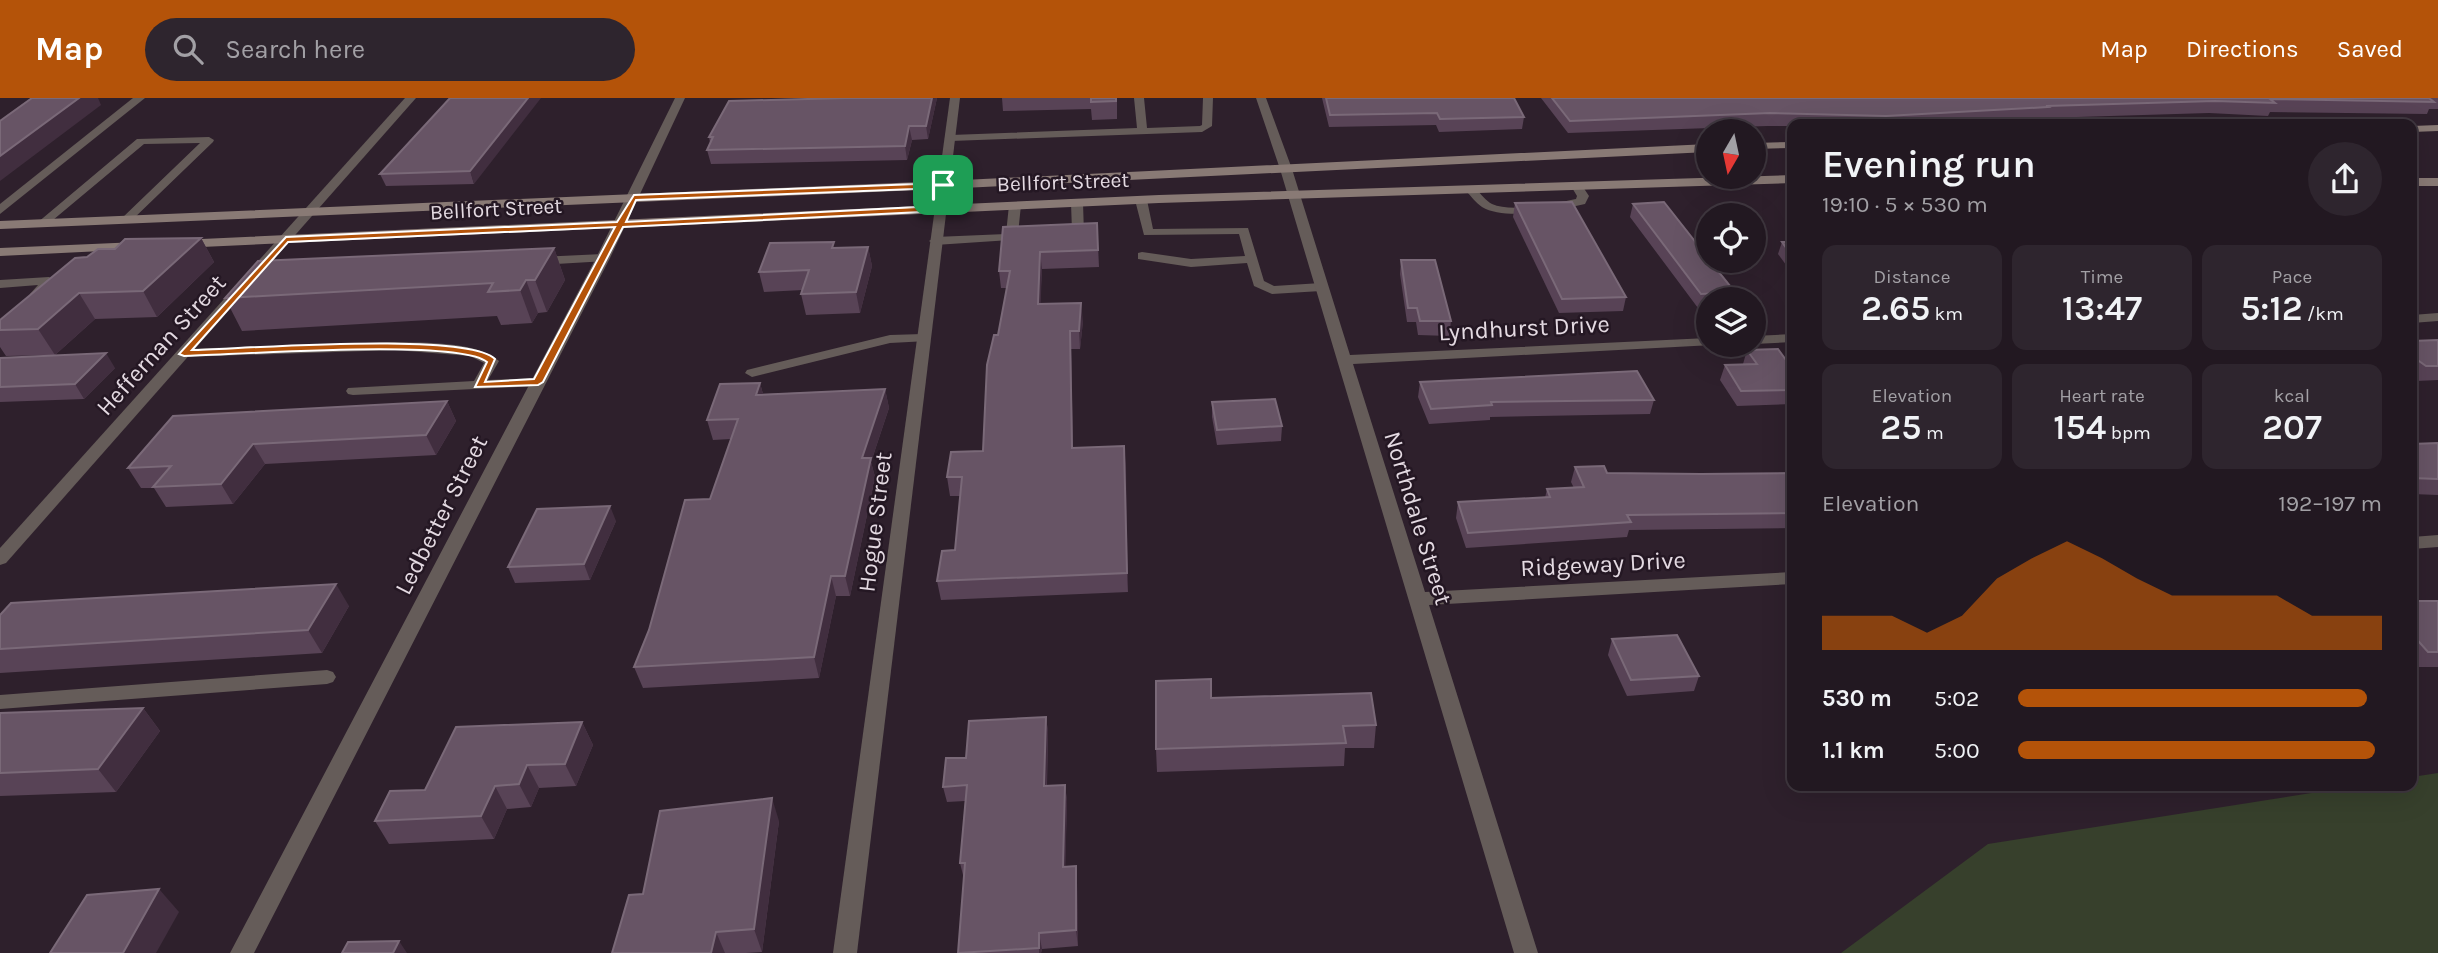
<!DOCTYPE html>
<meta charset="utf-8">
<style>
body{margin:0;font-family:Karla,sans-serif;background:#2e252e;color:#f1f3f6;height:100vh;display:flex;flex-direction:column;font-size:26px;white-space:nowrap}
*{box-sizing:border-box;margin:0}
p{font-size:23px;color:#a2a0a5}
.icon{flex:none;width:38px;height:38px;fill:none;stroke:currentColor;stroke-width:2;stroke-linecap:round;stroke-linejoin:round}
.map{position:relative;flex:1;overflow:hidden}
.side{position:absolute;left:1787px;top:21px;width:630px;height:672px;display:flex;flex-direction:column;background:#221821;border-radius:14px;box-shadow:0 7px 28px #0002,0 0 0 2px #3f373f}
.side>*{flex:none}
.needle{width:46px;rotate:189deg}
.controls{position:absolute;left:1696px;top:21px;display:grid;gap:14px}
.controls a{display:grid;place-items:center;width:70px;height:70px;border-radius:50%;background:#221821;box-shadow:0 7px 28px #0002,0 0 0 2px #3f373f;font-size:35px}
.pin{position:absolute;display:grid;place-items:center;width:60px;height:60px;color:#fff;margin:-30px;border-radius:14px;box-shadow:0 4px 10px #0006}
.round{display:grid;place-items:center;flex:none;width:74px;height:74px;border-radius:37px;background:#2e252e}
.head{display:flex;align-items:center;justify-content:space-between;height:119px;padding:0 35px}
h1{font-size:38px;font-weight:600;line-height:52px}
.stats{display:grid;grid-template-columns:repeat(3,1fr);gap:10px;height:119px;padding:7px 35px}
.stats div{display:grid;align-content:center;border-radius:14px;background:#2e252e;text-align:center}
.stats b{font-size:35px;font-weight:600}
.stats small{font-size:19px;font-weight:400}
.stats p{font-size:19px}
.chart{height:196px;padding:14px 35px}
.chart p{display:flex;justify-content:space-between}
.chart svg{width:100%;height:126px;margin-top:7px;fill:#b45309;opacity:.7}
ul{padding:0 35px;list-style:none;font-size:23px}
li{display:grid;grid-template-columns:112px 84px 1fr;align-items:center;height:52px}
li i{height:18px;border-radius:9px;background:#b45309}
header{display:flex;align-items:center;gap:42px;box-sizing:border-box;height:98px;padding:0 35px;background:#b45309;color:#fff}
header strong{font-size:33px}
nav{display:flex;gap:38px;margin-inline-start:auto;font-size:24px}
.search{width:490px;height:63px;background:#2e252e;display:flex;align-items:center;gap:18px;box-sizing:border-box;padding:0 24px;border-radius:38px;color:#a2a0a5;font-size:26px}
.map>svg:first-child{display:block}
.green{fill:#37402c}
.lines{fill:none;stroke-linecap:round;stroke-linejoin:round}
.lane{fill:#655c59;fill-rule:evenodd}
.street{fill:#655c59;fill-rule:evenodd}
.secondary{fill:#897a75;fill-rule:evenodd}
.wall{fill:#584356}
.shaded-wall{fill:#412e3f}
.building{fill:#675465;stroke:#7a6978;stroke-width:2}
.route{fill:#b45309;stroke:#fff;stroke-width:2;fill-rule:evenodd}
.labels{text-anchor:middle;stroke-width:5;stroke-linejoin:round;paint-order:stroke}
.far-street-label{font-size:21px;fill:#e4dae2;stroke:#241723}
.street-label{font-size:24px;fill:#e4dae2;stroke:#241723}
</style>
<header>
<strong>Map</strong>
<div class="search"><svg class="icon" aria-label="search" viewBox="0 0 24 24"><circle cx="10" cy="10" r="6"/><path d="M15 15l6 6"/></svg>Search here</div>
<nav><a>Map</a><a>Directions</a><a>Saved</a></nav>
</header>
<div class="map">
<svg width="2438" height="855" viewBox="0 0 2438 855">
<rect width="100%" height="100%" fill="#2e202c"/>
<path class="green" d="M2438,675V855H1841L1988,746L2356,688H2412V679Z"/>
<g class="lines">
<g class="lane">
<path d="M1134,0H1144L1147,30L1200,28L1202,27L1203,0H1213L1212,28L1202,34L951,43L946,40L951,37L1137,30Z"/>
<path d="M209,39L214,42L213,44L131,123L121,121L200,45L144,46L47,127L43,128L37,125L137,41Z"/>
<path d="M1577,85L1581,86L1589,98L1585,106C1560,112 1505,123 1482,109C1476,105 1471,98 1466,93L1476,91C1481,96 1486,103 1492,106C1512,115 1555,105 1576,101L1577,98L1571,88Z"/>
<path d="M1141,99L1147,102L1153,131L1248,130L1264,183L1274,188L1321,185L1327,189L1321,193L1272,196L1254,188L1247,165L1191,169L1138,161V155L1142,154L1191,161L1245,158L1239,136L1144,137L1135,102Z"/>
<path d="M1077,102L1083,105L1084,136L1070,141L1064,137L1072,133L1071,105Z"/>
<path d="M1015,104L1021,107L1018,136L1027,137V141L935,147L929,143L935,139L1006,136L1009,107Z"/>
<path d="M603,156L607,157V163L539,167L533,163L539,159Z"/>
<path d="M49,179L55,183L40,199L36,200L30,196L38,187L0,190V182Z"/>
<path d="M923,236L930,240L928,243L890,245L752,279L745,275L747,272L890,237Z"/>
<path d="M395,244C424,245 477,243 499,263L488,282L538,280L545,284L538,288L353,297L348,296L346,293L348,290L474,283L484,265L470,258L395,252L184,259L177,255L184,251Z"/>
<path d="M327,572L333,574L336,579L333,584L327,586L0,611V597Z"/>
</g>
<g class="street">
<path d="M133,0H145L0,116V106Z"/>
<path d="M405,0H416L6,465L0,467V450Z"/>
<path d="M675,0H685L610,160L254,855H230L596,160Z"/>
<path d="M950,0H960L857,855H833Z"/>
<path d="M1256,0H1266L1292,71L1350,257L1708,240V247H1713L1353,266L1425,494L1792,474V486L1429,507L1538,855H1514L1280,71Z"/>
<path d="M2438,215V223L2412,225V217Z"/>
<path d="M1792,236V244L1754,246V238Z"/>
<path d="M2438,437V449L2412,451V439Z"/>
</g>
<g class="secondary">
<path d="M2438,27V33L2412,34V28Z"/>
<path d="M1792,44V50L1754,51V45Z"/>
<path d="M1708,46V54L943,91L0,131V123L943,83Z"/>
<path d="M1792,77V85L1159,105L180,150L173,146L180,142L1159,97Z"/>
<rect x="2412" y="80" width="26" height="8"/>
<path d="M138,144L145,148L143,151L0,158V150Z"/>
</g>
</g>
<g class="wall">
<path d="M450,0L474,86L386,88L380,76Z"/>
<path d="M846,0H937L928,41L912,42L907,62L711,66L707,52L710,45L709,39Z"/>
<path d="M1002,0H1117V21L1092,22L1091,11L1003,13Z"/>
<path d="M1322,0H1514L1524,19L1522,31L1439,34L1436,27L1329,29Z"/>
<path d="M1541,0H2438V11H2429L2427,16L2270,14L2268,18L2209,15L2044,20L2043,21L1953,26H1792V28H1767L1568,35Z"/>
<path d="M1515,105L1626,199L1623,213L1559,215L1513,119Z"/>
<path d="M1633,106L1735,194L1732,201H1708V209L1698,210L1630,119Z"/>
<path d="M1097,125L1099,169L1042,171L1040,206L1083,223L1080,251H1071L1073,350L1124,348L1128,494L941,502L937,483L955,452L960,398H950L947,379L983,353L998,237L1007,190H1001L999,173Z"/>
<path d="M201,140L214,164L157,219L95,221L55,257L6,258L0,249V222L87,159L115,151Z"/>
<path d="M1782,144H1792V175L1778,156Z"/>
<path d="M868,149L872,168L860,215L806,217L801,196L803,192L764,194L759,174L835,150Z"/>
<path d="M554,150L565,182L547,214L538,215L532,225L501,227L497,218L242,233L225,200Z"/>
<path d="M1401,162L1451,223L1449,238L1418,237L1416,224H1407L1400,176Z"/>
<path d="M2438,242V282L2416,283L2412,279V243Z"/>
<path d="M1747,252L1786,262H1792V306L1737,308L1720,282L1725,267L1743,266Z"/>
<path d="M0,260L115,270L84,301L0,304Z"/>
<path d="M1420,284L1654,302L1650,316L1490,319V322L1429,326L1418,299Z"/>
<path d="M760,285L763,296L885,291L889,310L871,364L875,379L850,498H836L819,580L643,590L634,569L710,401L731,341L713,342L707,322Z"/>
<path d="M447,303L456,323L436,357L265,366L233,406L166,409L154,390H141L128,370Z"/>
<path d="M1212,304L1282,328L1281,343L1217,347L1212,319Z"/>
<path d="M2438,345V397L2412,396V346Z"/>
<path d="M1575,369L1607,375L1701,376L1792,375V430L1629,432L1627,439L1466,450L1456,420L1458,404L1545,400L1547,391L1574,390L1571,384Z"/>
<path d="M616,423L590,482L515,485L508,469Z"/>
<path d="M2412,503H2438V569H2416L2412,565Z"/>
<path d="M349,508L322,555L0,575V517Z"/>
<path d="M1612,541L1699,578L1694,593L1627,598L1608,557Z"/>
<path d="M1211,600L1376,627L1374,650H1345L1344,668L1157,674L1156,651Z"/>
<path d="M143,610L160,633L116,694L0,698V615Z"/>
<path d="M1046,619L1048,634L1047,688L1065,687L1067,703L1065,769L1077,784L1078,848L1042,851L1041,855H958L964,781L960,765L965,703L947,704L943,689L966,660Z"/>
<path d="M582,624L593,647L576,688L539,690L531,709L507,711L494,741L389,746L375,723L425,692Z"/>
<path d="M779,723L762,854L746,855H612L643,796Z"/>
</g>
<g class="shaded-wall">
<path d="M79,0H98L101,7L0,83V58Z"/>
<path d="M528,0H541L474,86L470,73Z"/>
<path d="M932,0H937L928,41L926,28Z"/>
<path d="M909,28L912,42L907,62L905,48Z"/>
<path d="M201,140L214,164L157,219L143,193Z"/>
<path d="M868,149L872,168L860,215L856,194Z"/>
<path d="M554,150L565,182L547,214L535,182Z"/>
<path d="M1040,154L1042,171L1040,223L1038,206Z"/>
<path d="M526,182L538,215L532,225L520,192Z"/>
<path d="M79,195L95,221L55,257L38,231Z"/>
<path d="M1081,205L1083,223L1080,251L1079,233Z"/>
<path d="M1070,233L1071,251L1073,369L1072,350Z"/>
<path d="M106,255L115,270L84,301L75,286Z"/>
<path d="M760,285L765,304L756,297Z"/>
<path d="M885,291L889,310L871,364L875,379L850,498L845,478L862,360Z"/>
<path d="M447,303L456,323L436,357L426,337Z"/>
<path d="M253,346L265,366L233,406L221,386Z"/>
<path d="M1124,348L1126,367L1128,494L1127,475Z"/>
<path d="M610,408L616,423L590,482L584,466Z"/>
<path d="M831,478L836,498L819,580L814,559Z"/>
<path d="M336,486L349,508L322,555L308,532Z"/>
<path d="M143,610L160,633L116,694L98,671Z"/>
<path d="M1046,619L1048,634L1046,704L1044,688Z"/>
<path d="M582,624L593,647L576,688L565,666Z"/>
<path d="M527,667L539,690L531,709L519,686Z"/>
<path d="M1065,687L1067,703L1065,785L1063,769Z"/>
<path d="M495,688L507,711L494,741L481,718Z"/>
<path d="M772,700L779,723L762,854L754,831Z"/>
<path d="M1076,768L1077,784L1078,848L1076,832Z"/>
<path d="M159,791L179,814L156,855H123Z"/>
<path d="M716,834L725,855H711Z"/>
<path d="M1039,835L1042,851L1041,855H1039Z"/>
<path d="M399,843L407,855H393Z"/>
</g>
<g class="building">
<path d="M32,0H79L0,58V23Z"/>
<path d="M450,0H528L470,73L380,76Z"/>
<path d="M846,0H932L926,28H909L905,48L707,52L713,39H709L729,3Z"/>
<path d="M1091,0H1116V3L1091,4Z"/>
<path d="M1326,0H1514L1524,19L1440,21L1437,15L1330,17Z"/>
<path d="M1552,0H2429L2434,4L2270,1L2275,5L2215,3L2046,8L2048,9L1886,18L1770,15L1570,23Z"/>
<path d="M1572,104L1626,199L1562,201L1515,105Z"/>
<path d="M1664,104L1708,160V163H1710L1735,194L1701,196L1633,106Z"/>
<path d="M1097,125L1098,152L1040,154L1038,206L1081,205L1079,233H1070L1072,350L1124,348L1127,475L937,483L942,453L955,452L962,379H947L951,354L983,353L987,267L994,237H998L1010,173H999L1003,129Z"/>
<path d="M201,140L143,193L79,195L38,231L0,232V222L75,160L87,159L98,151H115L125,141Z"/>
<path d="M834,144L832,150L868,149L856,194L801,196L809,172L759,174L770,145Z"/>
<path d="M1782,144H1792V158Z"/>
<path d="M554,150L535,182H526L520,192L488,194L493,185L225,200L258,163Z"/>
<path d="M1401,162H1435L1451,223H1420L1417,210H1408Z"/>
<path d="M2438,242V268H2426L2412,258V243Z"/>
<path d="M1778,251L1786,262H1792V292L1741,293L1725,267L1757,266L1747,252Z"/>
<path d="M106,255L75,286L0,289V260Z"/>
<path d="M1637,273L1654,302L1491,304L1492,307L1431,311L1420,284Z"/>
<path d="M760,285L756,297L885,291L862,360H871L845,478H831L814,559L634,569L649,532L685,402L710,401L738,321L707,322L720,286Z"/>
<path d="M1275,301L1282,328L1217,332L1212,304Z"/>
<path d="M447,303L426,337L253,346L221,386L153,389L171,368L128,370L173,318Z"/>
<path d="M2438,345V381L2412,380V346Z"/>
<path d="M1604,368L1607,375L1701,376L1792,375V415L1627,417L1631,424L1468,435L1458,404L1550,399L1547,391L1584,389L1575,369Z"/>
<path d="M610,408L584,466L508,469L537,411Z"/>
<path d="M336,486L308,532L0,551V517L11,505Z"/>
<path d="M2412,503H2438V554H2428L2412,536Z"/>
<path d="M1677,537L1699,578L1631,582L1612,541Z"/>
<path d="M1211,581V600L1371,595L1376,627L1343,628L1346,645L1156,651V583Z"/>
<path d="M143,610L98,671L0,675V615Z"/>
<path d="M1046,619L1044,688L1065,687L1063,769L1076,768V832L1039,835V850L958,855L965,765H960L967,687L943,689L946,660H966L969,623Z"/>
<path d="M582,624L565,666L527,667L519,686L495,688L481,718L375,723L390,693L425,692L456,629Z"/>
<path d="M772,700L754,831L716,834L711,855H612L629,797L643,796L660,713Z"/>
<path d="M159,791L123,855H50L87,797Z"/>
<path d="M399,843L393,855H342L348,844Z"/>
</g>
<path class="route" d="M943,85L947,87L945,110L941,113L623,129L543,284L538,287L475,289L487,264C458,240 233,257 184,258L179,256L286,139L617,124L634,97ZM939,90L937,108L626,124L636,102ZM615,129L534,281L485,284L495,261C467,233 241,251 192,252L288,144Z"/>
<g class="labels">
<g class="far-street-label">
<text transform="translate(1063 84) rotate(-2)" y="7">Bellfort Street</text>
<text transform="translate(496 111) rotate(-3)" y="7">Bellfort Street</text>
</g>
<g class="street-label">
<text transform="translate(1524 230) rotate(-3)" y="8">Lyndhurst Drive</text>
<text transform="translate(161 247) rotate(-48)" y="8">Heffernan Street</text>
<text transform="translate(441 417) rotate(-63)" y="8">Ledbetter Street</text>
<text transform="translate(1418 420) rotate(73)" y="8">Northdale Street</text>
<text transform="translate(875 424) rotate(-83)" y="8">Hogue Street</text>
<text transform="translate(1603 466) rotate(-3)" y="8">Ridgeway Drive</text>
</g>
</g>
</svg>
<div class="controls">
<a><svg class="needle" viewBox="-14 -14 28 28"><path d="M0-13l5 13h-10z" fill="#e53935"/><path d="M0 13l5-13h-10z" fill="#a2a0a5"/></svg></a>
<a><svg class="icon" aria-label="locate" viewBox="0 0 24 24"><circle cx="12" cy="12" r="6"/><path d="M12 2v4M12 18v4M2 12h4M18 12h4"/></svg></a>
<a><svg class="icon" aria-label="layers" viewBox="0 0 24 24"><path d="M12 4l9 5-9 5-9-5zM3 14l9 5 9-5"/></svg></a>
</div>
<div class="pin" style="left:943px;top:87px;background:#1e9e55"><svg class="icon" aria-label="arrive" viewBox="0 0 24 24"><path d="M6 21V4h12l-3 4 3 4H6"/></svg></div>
<section class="side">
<div class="head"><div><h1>Evening run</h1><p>19:10 · 5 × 530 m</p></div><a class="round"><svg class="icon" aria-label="share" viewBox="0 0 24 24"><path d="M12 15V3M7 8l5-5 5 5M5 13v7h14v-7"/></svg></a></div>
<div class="stats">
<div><p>Distance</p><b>2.65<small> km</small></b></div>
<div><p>Time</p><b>13:47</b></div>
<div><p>Pace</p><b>5:12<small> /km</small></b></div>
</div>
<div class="stats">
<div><p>Elevation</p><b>25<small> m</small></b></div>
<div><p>Heart rate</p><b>154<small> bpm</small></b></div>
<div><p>kcal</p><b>207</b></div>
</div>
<div class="chart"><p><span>Elevation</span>192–197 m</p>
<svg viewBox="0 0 160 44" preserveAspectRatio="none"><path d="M0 44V32L10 32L20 32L30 38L40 32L50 19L60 12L70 6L80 12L90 19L100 25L110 25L120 25L130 25L140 32L150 32L160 32V44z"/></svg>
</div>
<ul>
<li><b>530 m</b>5:02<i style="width:96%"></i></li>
<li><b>1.1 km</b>5:00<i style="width:98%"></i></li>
</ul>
</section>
</div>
